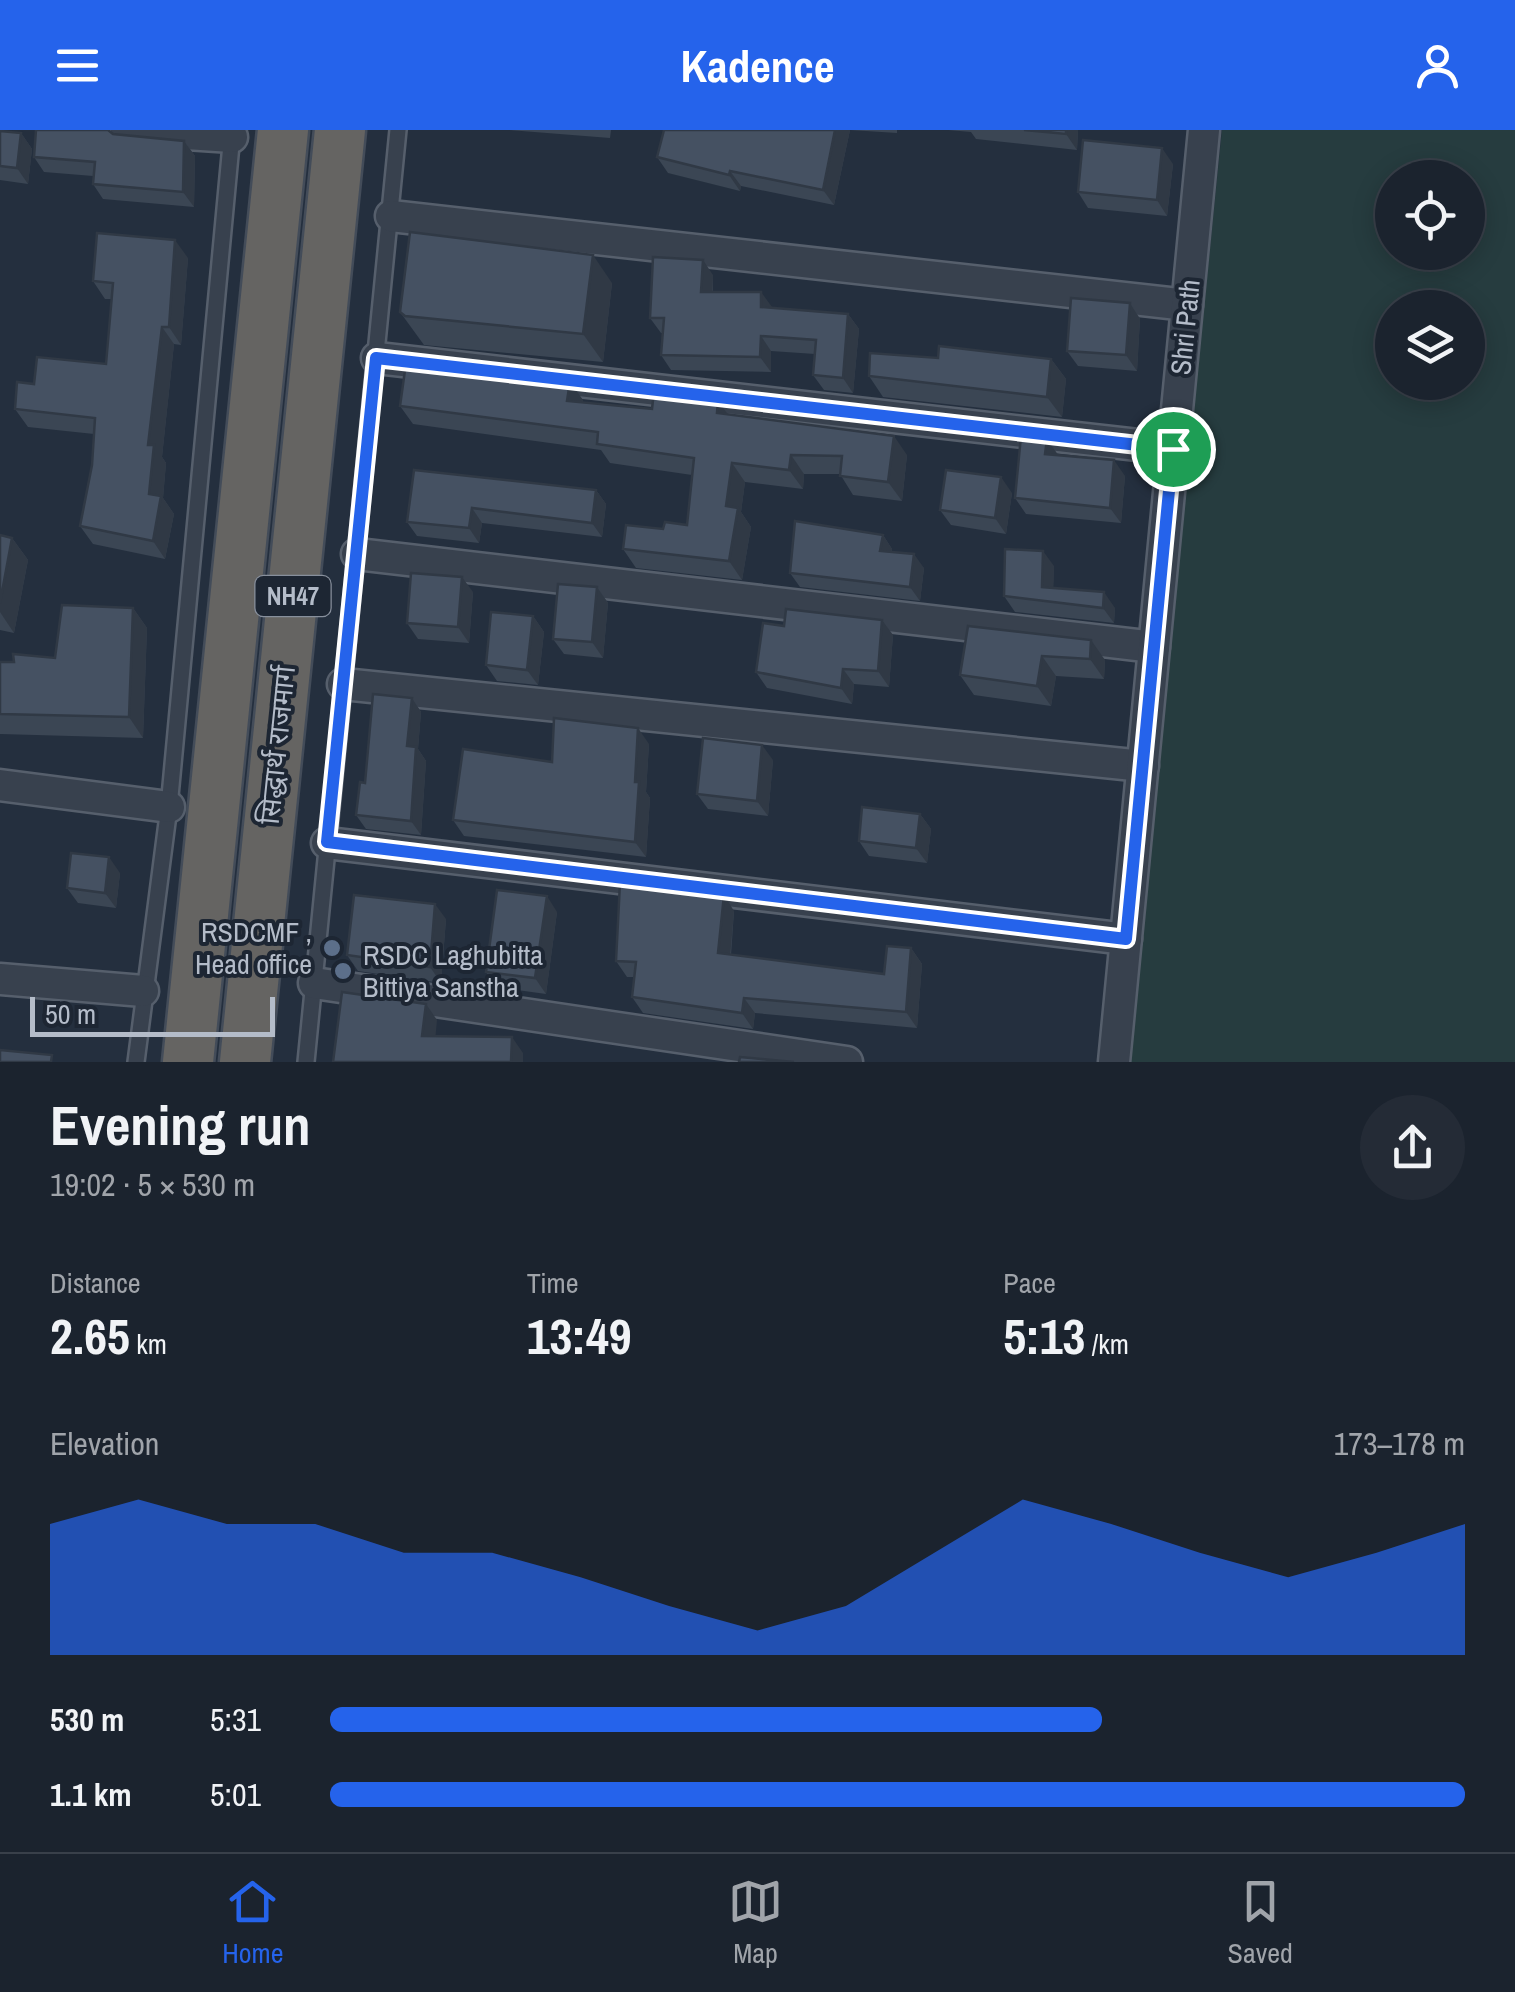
<!DOCTYPE html>
<meta charset="utf-8">
<style>
body{margin:0;font-family:"Archivo Narrow","Noto Sans Devanagari",sans-serif;background:#242b36;color:#f1f3f6;height:100vh;display:flex;flex-direction:column;font-size:38px;white-space:nowrap}
*{box-sizing:border-box;margin:0}
p{font-size:32px;color:#a0a4aa}
.icon{flex:none;width:55px;height:55px;fill:none;stroke:currentColor;stroke-width:2;stroke-linecap:round;stroke-linejoin:round}
.map{position:relative;height:932px;overflow:hidden}
.drawer{display:flex;flex-direction:column;background:#1b232e;flex:1}
.drawer>*{flex:none}
.tools{position:absolute;left:1375px;top:30px;display:grid;gap:20px}
.tools a{display:grid;place-items:center;width:110px;height:110px;border-radius:50%;background:#1b232e;box-shadow:0 5px 25px #0003,0 0 0 2px #39404a;font-size:50px}
.scale{position:absolute;left:30px;bottom:25px;width:245px;box-sizing:border-box;padding-left:10px;border:5px solid #b4bcc9;border-top:0;font-size:28px;line-height:35px;white-space:nowrap;color:#b4bcc9;-webkit-text-stroke:8px #1d2633;paint-order:stroke}
.pin{position:absolute;display:grid;place-items:center;width:85px;height:85px;color:#fff;margin:-42px;border:5px solid #fff;border-radius:50%;box-shadow:0 2px 10px #0007}
.round{display:grid;place-items:center;flex:none;width:105px;height:105px;border-radius:52px;background:#242b36}
.overview{display:flex;align-items:center;justify-content:space-between;height:170px;padding:0 50px}
h1{font-size:55px;font-weight:800;line-height:75px}
.stats{display:grid;grid-template-columns:repeat(3,1fr);gap:15px;height:170px;padding:10px 50px}
.stats div{display:grid;align-content:center}
.stats b{font-size:50px;font-weight:800}
.stats small{font-size:28px;font-weight:400}
.stats p{font-size:28px}
.chart{height:280px;padding:20px 50px}
.chart p{display:flex;justify-content:space-between}
.chart svg{width:100%;height:180px;margin-top:10px;fill:#2563eb;opacity:.7}
ul{padding:0 50px;list-style:none;font-size:32px}
li{display:grid;grid-template-columns:160px 120px 1fr;align-items:center;height:75px}
li i{height:25px;border-radius:12px;background:#2563eb}
header{display:flex;justify-content:space-between;align-items:center;height:130px;padding:0 50px;background:#2563eb;color:#fff;font-size:45px;font-weight:800}
.tab-bar{display:flex;justify-content:space-around;align-items:center;height:140px;border-top:2px solid #39404a;background:#1b232e;font-size:28px;color:#a0a4aa}
.tab-bar a{display:grid;justify-items:center;gap:5px}
.tab-bar .on{color:#2563eb}
.map>svg:first-child{display:block}
.green{fill:#263c3f;fill-rule:evenodd}
.lines{fill:none;stroke-linecap:round;stroke-linejoin:round}
.service-casing{stroke:#565f6c;stroke-width:20}
.minor-casing{stroke:#565f6c;stroke-width:35}
.trunk-casing{stroke:#434c59;stroke-width:55}
.service{stroke:#38414e;stroke-width:15}
.minor{stroke:#38414e;stroke-width:30}
.trunk{stroke:#656462;stroke-width:50}
.wall{fill:#3b4654}
.shaded-wall{fill:#303945}
.building{fill:#455162;stroke:#303945;stroke-width:2.5}
.route-casing{stroke:#fff;stroke-width:20}
.route{stroke:#2563eb;stroke-width:12}
.service-dot{fill:#5c6f8a;stroke:#1d2633;stroke-width:4}
.labels{text-anchor:middle;stroke-width:8;stroke-linejoin:round;paint-order:stroke}
.shield{fill:#1d2633;stroke:#878f9c;stroke-width:2.5}
.shield-label{font-size:25px;font-weight:bold;fill:#b4bcc9}
.street-label{font-size:28px;fill:#b4bcc9;stroke:#1d2633}
.poi-label{font-size:28px;fill:#b4bcc9;stroke:#1d2633;text-anchor:end}
</style>
<header><svg class="icon" aria-label="menu" viewBox="0 0 24 24"><path d="M4 6h16M4 12h16M4 18h16"/></svg>Kadence<svg class="icon" aria-label="person" viewBox="0 0 24 24"><circle cx="12" cy="8" r="4"/><path d="M4 21q1-7 8-7t8 7"/></svg></header>
<div class="map">
<svg width="1515" height="932" viewBox="0 0 1515 932">
<rect width="100%" height="100%" fill="#242f3e"/>
<path class="green" d="M1222,0H1515V932H1127ZM1392,48H1468V122H1392ZM1392,178H1468V252H1392Z"/>
<g class="lines">
<g class="service-casing">
<g id="service">
<path d="M136,932L169,677L232,4"/>
<path d="M306,932L398,0"/>
</g>
</g>
<g class="minor-casing">
<g id="minor">
<path d="M126,0L232,7"/>
<path d="M391,86L1187,175"/>
<path d="M377,228L1173,319"/>
<path d="M357,424L1154,517"/>
<path d="M343,554L1143,636"/>
<path d="M0,655L169,677"/>
<path d="M327,713L1126,809"/>
<path d="M0,849L143,861"/>
<path d="M314,853L847,932"/>
<path d="M1114,932L1204,0"/>
</g>
</g>
<g class="trunk-casing">
<g id="trunk">
<path d="M188,932L283,0"/>
<path d="M245,932L340,0"/>
</g>
</g>
<use href="#service" class="service"/>
<use href="#minor" class="minor"/>
<use href="#trunk" class="trunk"/>
</g>
<g class="wall">
<path d="M509,0H611L610,8Z"/>
<path d="M664,0H897V3L850,0L834,75L741,56L740,61L668,43L657,27Z"/>
<path d="M948,0H1078L1077,20L976,9L971,2Z"/>
<path d="M0,1L21,3L32,19L28,54L0,50Z"/>
<path d="M113,4L184,11L195,26L194,77L103,69L93,54V46L44,42L34,27Z"/>
<path d="M1173,34L1167,86L1088,78L1078,62Z"/>
<path d="M188,128L181,215L174,214L162,327L166,333L163,368L174,384L165,429L93,414L80,396L92,335L94,304L28,297L15,279L34,254L106,234L112,169H105L93,151Z"/>
<path d="M713,145V162L772,178L848,184L859,199L853,263L824,260L813,245L815,224L771,221V242L671,240L661,225L663,203H661L650,188Z"/>
<path d="M612,153L603,232L424,215L400,182Z"/>
<path d="M1130,173L1140,189L1137,241L1078,236L1067,221Z"/>
<path d="M938,228L1051,229L1066,249L1062,287L883,267L869,246Z"/>
<path d="M583,270V272L652,279L728,284L907,325L902,371L853,365L840,344H804L803,359L745,352L741,382L751,397L742,450L636,438L623,419L663,399L687,395L692,345L610,333L601,320L413,294L400,276Z"/>
<path d="M1047,309L1058,325L1125,346L1121,393L1026,384L1015,368Z"/>
<path d="M414,340L596,360L606,374L602,407L482,393L479,413L417,406L407,392Z"/>
<path d="M1012,363L1006,404L951,395L940,380Z"/>
<path d="M0,405L12,408L28,430L14,503L0,500Z"/>
<path d="M883,405L892,419V422L924,438L920,471L800,457L790,443Z"/>
<path d="M1054,436L1053,458L1115,478L1114,493L1015,482L1004,466Z"/>
<path d="M597,457L608,473L603,528L564,524L553,509Z"/>
<path d="M473,462L469,513L418,509L407,493Z"/>
<path d="M133,478L147,498L143,608L0,604V532H14L55,528Z"/>
<path d="M533,486L544,502L538,555L497,551L486,535Z"/>
<path d="M784,496L893,505L889,557L854,554L852,574L767,558L756,542Z"/>
<path d="M968,496L1105,530L1104,549L1056,546L1051,576L974,565L960,545Z"/>
<path d="M412,568L421,582L418,619L426,631L421,705L366,699L356,685L365,653Z"/>
<path d="M649,614L646,662L650,668L646,727L464,706L453,690L552,632Z"/>
<path d="M773,630L768,686L708,679L697,664Z"/>
<path d="M920,684L931,699L927,733L869,726L859,711Z"/>
<path d="M120,743L116,778L78,773L67,758Z"/>
<path d="M734,781L731,825L884,844L911,818L922,834L917,898L755,883L753,899L643,883L632,867L634,847H627L616,831Z"/>
<path d="M557,782L546,864L496,857L486,842Z"/>
<path d="M446,789L441,853L358,841L347,825Z"/>
</g>
<g class="shaded-wall">
<path d="M835,0H850L834,75L823,60Z"/>
<path d="M1066,0H1078L1077,20L1066,4Z"/>
<path d="M21,3L32,19L28,54L17,38Z"/>
<path d="M184,11L195,26L194,77L183,62Z"/>
<path d="M1162,18L1173,34L1167,86L1157,70Z"/>
<path d="M730,41L741,56L740,61L729,45Z"/>
<path d="M175,110L188,128L181,215L169,197Z"/>
<path d="M593,125L612,153L603,232L583,204Z"/>
<path d="M703,130L713,145L712,177L701,162Z"/>
<path d="M761,162L772,177V192L761,177Z"/>
<path d="M1130,173L1140,189L1137,241L1126,225Z"/>
<path d="M848,184L859,199L853,263L843,248Z"/>
<path d="M162,197L174,214L162,327L166,333L163,368L174,384L165,429L153,411L149,364L148,315Z"/>
<path d="M761,206L771,221V242L760,227Z"/>
<path d="M1051,229L1066,249L1062,287L1047,267Z"/>
<path d="M570,252L583,270L580,290L567,271Z"/>
<path d="M718,271L732,290L717,283Z"/>
<path d="M894,306L907,325L902,371L888,352Z"/>
<path d="M1047,309L1058,325L1045,324Z"/>
<path d="M791,325L804,344L803,359L789,340Z"/>
<path d="M1114,330L1125,346L1121,393L1110,378Z"/>
<path d="M732,333L745,352L741,382L751,397L742,450L729,431L726,376Z"/>
<path d="M1001,347L1012,363L1006,404L995,388Z"/>
<path d="M596,360L606,374L602,407L592,393Z"/>
<path d="M472,378L482,393L479,413L469,398Z"/>
<path d="M883,405L892,419L890,435L880,421Z"/>
<path d="M12,408L28,430L14,503L0,482V473Z"/>
<path d="M1043,421L1054,436L1053,473L1042,457Z"/>
<path d="M914,424L924,438L920,471L910,457Z"/>
<path d="M462,447L473,462L469,513L458,497Z"/>
<path d="M597,457L608,473L603,528L592,512Z"/>
<path d="M1104,462L1115,478L1114,493L1103,478Z"/>
<path d="M133,478L147,498L143,608L129,587Z"/>
<path d="M533,486L544,502L538,555L527,540Z"/>
<path d="M882,490L893,505L889,557L878,541Z"/>
<path d="M1091,510L1105,530L1104,549L1090,529Z"/>
<path d="M1042,526L1056,546L1051,576L1037,556Z"/>
<path d="M843,539L854,554L852,574L841,558Z"/>
<path d="M412,568L421,582L418,619L426,631L421,705L411,691L407,616Z"/>
<path d="M638,598L649,614L646,662L650,668L646,727L635,712V652Z"/>
<path d="M762,615L773,630L768,686L757,671Z"/>
<path d="M920,684L931,699L927,733L916,718Z"/>
<path d="M109,727L120,743L116,778L105,763Z"/>
<path d="M724,765L734,781L729,839L718,823Z"/>
<path d="M547,766L557,782L546,864L535,848Z"/>
<path d="M435,774L446,789L441,853L430,837Z"/>
<path d="M911,818L922,834L917,898L906,882Z"/>
<path d="M744,868L755,883L753,899L742,883Z"/>
<path d="M426,874L437,890L434,922L422,906Z"/>
<path d="M512,907L523,923V932H511Z"/>
</g>
<g class="building">
<path d="M36,0H108L113,4L184,11L183,62L93,54L95,32L34,27Z"/>
<path d="M664,0H835L823,60L730,41L729,45L657,27Z"/>
<path d="M1024,0H1066V4Z"/>
<path d="M0,1L21,3L17,38L0,36Z"/>
<path d="M1083,10L1162,18L1157,70L1078,62Z"/>
<path d="M410,102L593,125L583,204L405,186L400,182Z"/>
<path d="M97,103L175,110L169,197H162L148,315H154L149,364L161,366L153,411L80,396L92,335L95,288L15,279L17,252L34,254L37,227L106,234L113,153L93,151Z"/>
<path d="M653,127L703,130L701,162H761V177L848,184L843,248L813,245L816,210L761,206L760,227L661,225L664,188H650Z"/>
<path d="M1071,168L1130,173L1126,225L1067,221Z"/>
<path d="M939,216L1051,229L1047,267L869,246L870,223L938,228Z"/>
<path d="M406,233L570,252L567,271L652,279L654,262L718,271L717,283L894,306L888,352L840,346L842,326L791,325L789,340L732,333L726,376L738,378L729,431L623,419L626,395L663,399L665,392L687,395L694,328L597,314L598,302L400,276Z"/>
<path d="M1021,306L1047,309L1045,324L1114,330L1110,378L1015,368Z"/>
<path d="M414,340L596,360L592,393L472,378L469,398L407,392Z"/>
<path d="M946,340L1001,347L995,388L940,380Z"/>
<path d="M795,391L883,405L880,421L914,424L910,457L790,443Z"/>
<path d="M0,405L12,408L0,473Z"/>
<path d="M1005,419L1043,421L1042,457L1104,462L1103,478L1004,466Z"/>
<path d="M411,443L462,447L458,497L407,493Z"/>
<path d="M558,454L597,457L592,512L553,509Z"/>
<path d="M62,475L133,478L129,587L0,584V532H14L13,524L55,528Z"/>
<path d="M786,479L882,490L878,541L843,539L841,558L756,542L763,493L784,496Z"/>
<path d="M491,482L533,486L527,540L486,535Z"/>
<path d="M968,496L1091,510L1090,529L1042,526L1037,556L960,545Z"/>
<path d="M373,564L412,568L407,616L416,617L411,691L356,685L360,652L365,653Z"/>
<path d="M554,588L638,598L635,652H639L635,712L453,690L463,619L552,632Z"/>
<path d="M703,608L762,615L757,671L697,664Z"/>
<path d="M862,677L920,684L916,718L859,711Z"/>
<path d="M71,723L109,727L105,763L67,758Z"/>
<path d="M620,753L724,765L718,823L884,844L887,816L911,818L906,882L744,868L742,883L632,867L636,832L616,831Z"/>
<path d="M497,760L547,766L535,848L486,842Z"/>
<path d="M354,765L435,774L430,837L347,825Z"/>
<path d="M342,862L426,874L422,906L512,907L511,932H333Z"/>
<path d="M0,920L52,925L51,932H0Z"/>
<path d="M740,927L794,932H739Z"/>
</g>
<g class="lines">
<g class="route-casing">
<path id="route" d="M376,228L1173,319L1126,809L327,712Z"/>
</g>
<use href="#route" class="route"/>
</g>
<g class="service-dot">
<circle cx="332" cy="818" r="10"/>
<circle cx="343" cy="841" r="10"/>
</g>
<g class="labels">
<rect class="shield" x="255.5" y="446" width="75" height="40" rx="8"/>
<g class="shield-label">
<text x="293" y="475">NH47</text>
</g>
<g class="street-label">
<text transform="translate(1185 197) rotate(-84)" y="10">Shri Path</text>
<text transform="translate(277 615) rotate(-84)" y="10">सिद्धार्थ राजमार्ग</text>
</g>
<g class="poi-label">
<text x="312" y="812">RSDCMF ,<tspan x="312" dy="32">Head office</tspan></text>
<text x="363" y="835" text-anchor="start">RSDC Laghubitta<tspan x="363" dy="32">Bittiya Sanstha</tspan></text>
</g>
</g>
</svg>
<div class="tools">
<a><svg class="icon" aria-label="locate" viewBox="0 0 24 24"><circle cx="12" cy="12" r="6"/><path d="M12 2v4M12 18v4M2 12h4M18 12h4"/></svg></a>
<a><svg class="icon" aria-label="layers" viewBox="0 0 24 24"><path d="M12 4l9 5-9 5-9-5zM3 14l9 5 9-5"/></svg></a>
</div>
<div class="scale">50 m</div>
<div class="pin" style="left:1173px;top:319px;background:#1e9e55"><svg class="icon" aria-label="arrive" viewBox="0 0 24 24"><path d="M6 21V4h12l-3 4 3 4H6"/></svg></div>
</div>
<section class="drawer">
<div class="overview"><div><h1>Evening run</h1><p>19:02 · 5 × 530 m</p></div><a class="round"><svg class="icon" aria-label="share" viewBox="0 0 24 24"><path d="M12 15V3M7 8l5-5 5 5M5 13v7h14v-7"/></svg></a></div>
<div class="stats">
<div><p>Distance</p><b>2.65<small> km</small></b></div>
<div><p>Time</p><b>13:49</b></div>
<div><p>Pace</p><b>5:13<small> /km</small></b></div>
</div>
<div class="chart"><p><span>Elevation</span>173–178 m</p>
<svg viewBox="0 0 160 44" preserveAspectRatio="none"><path d="M0 44V12L10 6L20 12L30 12L40 19L50 19L60 25L70 32L80 38L90 32L100 19L110 6L120 12L130 19L140 25L150 19L160 12V44z"/></svg>
</div>
<ul>
<li><b>530 m</b>5:31<i style="width:68%"></i></li>
<li><b>1.1 km</b>5:01<i style="width:100%"></i></li>
</ul>
</section>
<nav class="tab-bar">
<a class="on"><svg class="icon" aria-label="home" viewBox="0 0 24 24"><path d="M3 11l9-7 9 7M6 9v11h12V9"/></svg>Home</a>
<a><svg class="icon" aria-label="map" viewBox="0 0 24 24"><path d="M3 6l6-2 6 2 6-2v14l-6 2-6-2-6 2zM9 4v14M15 6v14"/></svg>Map</a>
<a><svg class="icon" aria-label="saved" viewBox="0 0 24 24"><path d="M7 4h10v16l-5-4-5 4z"/></svg>Saved</a>
</nav>
